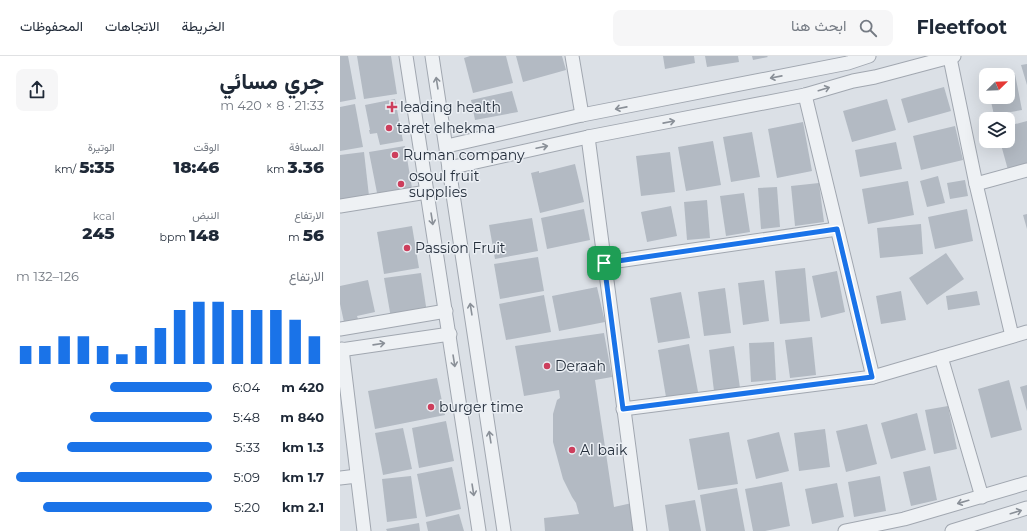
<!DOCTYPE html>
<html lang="ar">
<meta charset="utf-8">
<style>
body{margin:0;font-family:Montserrat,Vazirmatn,sans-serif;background:#f6f6f7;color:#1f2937;direction:rtl;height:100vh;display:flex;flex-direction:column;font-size:15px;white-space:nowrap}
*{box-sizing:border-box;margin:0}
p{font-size:13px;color:#747a83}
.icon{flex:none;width:22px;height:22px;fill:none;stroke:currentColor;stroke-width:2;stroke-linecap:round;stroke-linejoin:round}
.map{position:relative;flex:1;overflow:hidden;direction:ltr}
.side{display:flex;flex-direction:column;background:#fff;width:340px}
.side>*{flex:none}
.needle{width:26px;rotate:67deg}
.tools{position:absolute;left:639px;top:12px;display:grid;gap:8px}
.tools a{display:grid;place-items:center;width:36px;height:36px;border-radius:8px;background:#fff;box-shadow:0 4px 16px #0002;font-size:20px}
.pin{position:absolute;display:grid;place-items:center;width:34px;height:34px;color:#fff;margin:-17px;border-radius:8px;box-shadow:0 2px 6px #0006}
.round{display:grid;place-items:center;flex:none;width:42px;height:42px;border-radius:8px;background:#f6f6f7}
.head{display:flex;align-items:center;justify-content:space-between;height:68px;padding:0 16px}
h1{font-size:22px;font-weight:800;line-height:30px}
.metrics{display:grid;grid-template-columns:repeat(3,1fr);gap:6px;height:68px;padding:4px 16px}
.metrics div{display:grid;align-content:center}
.metrics b{font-size:17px;font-weight:800}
.metrics small{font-size:11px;font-weight:400}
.metrics p{font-size:11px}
.chart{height:112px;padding:8px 16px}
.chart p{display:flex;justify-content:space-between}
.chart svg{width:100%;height:72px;margin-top:4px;stroke:#1a73e8;stroke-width:6}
ul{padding:0 16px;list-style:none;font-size:13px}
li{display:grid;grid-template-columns:64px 48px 1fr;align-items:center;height:30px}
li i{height:10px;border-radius:5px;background:#1a73e8}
header{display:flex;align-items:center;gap:24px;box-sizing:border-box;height:56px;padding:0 20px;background:#fff;border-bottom:1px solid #e0e1e3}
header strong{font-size:19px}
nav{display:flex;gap:22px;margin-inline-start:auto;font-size:14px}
.search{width:280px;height:36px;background:#f6f6f7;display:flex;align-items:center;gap:10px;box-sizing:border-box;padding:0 14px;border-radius:8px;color:#747a83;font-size:15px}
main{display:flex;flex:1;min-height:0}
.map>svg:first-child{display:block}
.building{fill:#b3bac3}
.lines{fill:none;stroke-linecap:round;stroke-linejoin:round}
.minor-casing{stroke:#a1a7b0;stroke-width:15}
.minor{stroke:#eef1f4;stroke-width:13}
.oneway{stroke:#8a9098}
.route-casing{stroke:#fff;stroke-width:8}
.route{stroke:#1a73e8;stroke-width:5}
.poi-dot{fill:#cd3e5c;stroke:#ebeff4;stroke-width:1.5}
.labels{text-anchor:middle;stroke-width:3;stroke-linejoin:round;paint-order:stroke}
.poi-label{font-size:14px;fill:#252f3c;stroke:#ebeff4;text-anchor:start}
</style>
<header>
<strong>Fleetfoot</strong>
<div class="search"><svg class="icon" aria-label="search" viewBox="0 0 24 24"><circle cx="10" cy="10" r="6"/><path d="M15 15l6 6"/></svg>ابحث هنا</div>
<nav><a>الخريطة</a><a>الاتجاهات</a><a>المحفوظات</a></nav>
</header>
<main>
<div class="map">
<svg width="687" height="475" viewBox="0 0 687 475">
<rect width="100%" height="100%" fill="#dbe0e6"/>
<g class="building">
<path d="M0,0H8L16,43L0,46Z"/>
<path d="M17,0H51L57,38L24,43Z"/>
<path d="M130,0H166L173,27L133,37L124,2Z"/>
<path d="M176,0H222L226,14L183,26Z"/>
<path d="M323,0H354L355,7L325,13Z"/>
<path d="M365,0H398L399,6L367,11Z"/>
<path d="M412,0H427L428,1L413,4Z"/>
<path d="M687,8V29L681,9Z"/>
<path d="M675,18L682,54L654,59L650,41H668V19Z"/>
<path d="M604,31L611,55L568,67L561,43Z"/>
<path d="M172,35L178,56L135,64L131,44Z"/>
<path d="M55,43L63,85L40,89L37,77L30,78L29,74H30L25,49Z"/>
<path d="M547,43L556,74L512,86L503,55Z"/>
<path d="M15,48L23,91L0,95V51Z"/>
<path d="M687,65V109L668,114L660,85H668V70Z"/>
<path d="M463,66L472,115L437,122L428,73Z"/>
<path d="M615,70L623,104L581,114L573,80Z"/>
<path d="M412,76L420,121L391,126L383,81Z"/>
<path d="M373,85L381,129L346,135L338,91Z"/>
<path d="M556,86L562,113L520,121L515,94Z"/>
<path d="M65,90L72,132L44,136L38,142L29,96Z"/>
<path d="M24,96L29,140L0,144V99Z"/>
<path d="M330,96L335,136L301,140L296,100Z"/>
<path d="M235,108L244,146L200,157L191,117L199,115V117Z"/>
<path d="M598,120L605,147L587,151L580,125Z"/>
<path d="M625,124L628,140L610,143L607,127Z"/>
<path d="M568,125L574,159L528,168L522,133Z"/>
<path d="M479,127L484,166L455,170L451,130Z"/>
<path d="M437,131L440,171L421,173L418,132Z"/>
<path d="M404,137L410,176L386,180L380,140Z"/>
<path d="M367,144L370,182L347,184L344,146Z"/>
<path d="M331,150L337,180L307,186L301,156Z"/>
<path d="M244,153L250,184L207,193L201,162Z"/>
<path d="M627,153L633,185L595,193L588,161Z"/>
<path d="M687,158V173L683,159Z"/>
<path d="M192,162L198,195L155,203L149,169Z"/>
<path d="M581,168L583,198L540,202L537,172Z"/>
<path d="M72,170L79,212L44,218L37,176Z"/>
<path d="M606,197L624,223L587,249L569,222Z"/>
<path d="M198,201L204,235L160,243L154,208Z"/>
<path d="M465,212L470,265L440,268L435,215Z"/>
<path d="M497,215L505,256L481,262L472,220Z"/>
<path d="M81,217L87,257L51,262L44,222Z"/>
<path d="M28,224L35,256L17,260L18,263L4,266L0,248V230Z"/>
<path d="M424,224L429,265L403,269L398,227Z"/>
<path d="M257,231L265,266L219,275L212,240Z"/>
<path d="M385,232L391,277L364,280L358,236Z"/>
<path d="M561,235L566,264L541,268L536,240Z"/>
<path d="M637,235L640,249L608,254L606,240Z"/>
<path d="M341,236L350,282L318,287L310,242Z"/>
<path d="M204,239L211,276L166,284L159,248Z"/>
<path d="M264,277L272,321L255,324L274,451L292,447L296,475H205L204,462L239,458L236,447L232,441L223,423L213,386V358L217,344L220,342L219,334L184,340L175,290Z"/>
<path d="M472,281L476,319L450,322L445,284Z"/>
<path d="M434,286L436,324L411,326L409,287Z"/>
<path d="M349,288L359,341L327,347L318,294Z"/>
<path d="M394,290L400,332L374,335L369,294Z"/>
<path d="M97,322L105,359L35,373L28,335Z"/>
<path d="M669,324L682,374L651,382L638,333Z"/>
<path d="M687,329V355L680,331Z"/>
<path d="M608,350L617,393L594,398L585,354Z"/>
<path d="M577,357L586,394L551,403L541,367Z"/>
<path d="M106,365L114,405L79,412L72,372Z"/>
<path d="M527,368L537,408L506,416L496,375Z"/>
<path d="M63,372L72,413L43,419L35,377Z"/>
<path d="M485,373L490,411L459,415L454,377Z"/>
<path d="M389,376L398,428L358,434L349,383Z"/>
<path d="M439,376L449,415L416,423L407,384Z"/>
<path d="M590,410L597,444L571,450L563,416Z"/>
<path d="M112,411L121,453L86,461L77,418Z"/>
<path d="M71,420L77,462L47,466L42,423Z"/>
<path d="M540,420L546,455L514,461L508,426Z"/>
<path d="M442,426L450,470L425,475H413L405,433Z"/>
<path d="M497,427L504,461L472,468L465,433Z"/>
<path d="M397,432L405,475H366L360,439Z"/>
<path d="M355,444L361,475H329L325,449Z"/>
<path d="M119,458L124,475H88L86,466Z"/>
<path d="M79,467L80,475H47L46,473Z"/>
</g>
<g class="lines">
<g class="minor-casing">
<g id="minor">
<path d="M66,0L139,475"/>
<path d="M92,0L164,475"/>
<path d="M232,0L242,59"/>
<path d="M610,2L636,128L672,280"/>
<path d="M465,39L533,321"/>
<path d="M248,81L300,475"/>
<path d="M107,90L242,59L508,7L529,0"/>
<path d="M109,112L248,81L465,39L513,25L535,21L614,0"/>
<path d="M636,128L687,114"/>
<path d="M0,150L87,136"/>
<path d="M264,207L497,173"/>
<path d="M0,273L106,255"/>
<path d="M2,293L24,475"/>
<path d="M0,294L110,278"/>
<path d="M601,301L642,441"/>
<path d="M283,353L533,321L687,276"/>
<path d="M0,422L17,420"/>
<path d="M505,475L564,463L687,427"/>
<path d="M612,475L687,452"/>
</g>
</g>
<use href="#minor" class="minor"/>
</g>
<defs><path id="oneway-shaft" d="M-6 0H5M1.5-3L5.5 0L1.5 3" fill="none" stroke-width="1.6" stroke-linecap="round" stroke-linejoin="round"/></defs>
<g class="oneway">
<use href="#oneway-shaft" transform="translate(436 21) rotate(169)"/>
<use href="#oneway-shaft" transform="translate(97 27) rotate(-99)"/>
<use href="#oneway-shaft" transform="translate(484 33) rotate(-17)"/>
<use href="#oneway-shaft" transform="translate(281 52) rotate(169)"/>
<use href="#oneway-shaft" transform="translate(329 66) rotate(-11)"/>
<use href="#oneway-shaft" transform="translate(202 91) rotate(-12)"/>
<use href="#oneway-shaft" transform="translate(92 163) rotate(81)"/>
<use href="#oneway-shaft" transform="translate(131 253) rotate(-99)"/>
<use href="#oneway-shaft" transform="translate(39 288) rotate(-8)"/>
<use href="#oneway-shaft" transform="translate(114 305) rotate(81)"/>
<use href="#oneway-shaft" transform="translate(150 381) rotate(-99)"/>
<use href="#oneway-shaft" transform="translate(133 434) rotate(81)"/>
<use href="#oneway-shaft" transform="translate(623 446) rotate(164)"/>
<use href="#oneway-shaft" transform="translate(676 456) rotate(-17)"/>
</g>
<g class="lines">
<g class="route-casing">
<path id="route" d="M497,173L532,321L283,353L264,207Z"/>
</g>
<use href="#route" class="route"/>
</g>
<g class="poi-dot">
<path d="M50 45h4v4h4v4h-4v4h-4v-4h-4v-4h4z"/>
<circle cx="49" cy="72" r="4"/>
<circle cx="55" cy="99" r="4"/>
<circle cx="61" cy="128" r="4"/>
<circle cx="67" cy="192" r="4"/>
<circle cx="207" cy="310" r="4"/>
<circle cx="91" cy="351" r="4"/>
<circle cx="232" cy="394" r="4"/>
</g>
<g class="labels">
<g class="poi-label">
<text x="60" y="56">leading health</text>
<text x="57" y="77">taret elhekma</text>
<text x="63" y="104">Ruman company</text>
<text x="69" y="125">osoul fruit<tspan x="69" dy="16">supplies</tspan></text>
<text x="75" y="197">Passion Fruit</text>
<text x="215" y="315">Deraah</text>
<text x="99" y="356">burger time</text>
<text x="240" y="399">Al baik</text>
</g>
</g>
</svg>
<div class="tools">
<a><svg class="needle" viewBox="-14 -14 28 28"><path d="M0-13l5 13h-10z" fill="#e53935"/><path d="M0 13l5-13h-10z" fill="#747a83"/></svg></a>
<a><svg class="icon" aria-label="layers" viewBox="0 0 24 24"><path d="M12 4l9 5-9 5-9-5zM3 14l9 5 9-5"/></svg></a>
</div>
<div class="pin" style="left:264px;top:207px;background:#1e9e55"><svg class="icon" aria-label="arrive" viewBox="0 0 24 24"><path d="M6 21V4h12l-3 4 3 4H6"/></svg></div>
</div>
<section class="side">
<div class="head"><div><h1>جري مسائي</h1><p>21:33 · 8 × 420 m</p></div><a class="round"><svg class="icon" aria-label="share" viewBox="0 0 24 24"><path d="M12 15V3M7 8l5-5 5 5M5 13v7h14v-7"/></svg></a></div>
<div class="metrics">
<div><p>المسافة</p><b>3.36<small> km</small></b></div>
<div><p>الوقت</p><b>18:46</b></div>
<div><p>الوتيرة</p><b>5:35<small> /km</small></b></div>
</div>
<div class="metrics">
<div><p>الارتفاع</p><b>56<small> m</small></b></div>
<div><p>النبض</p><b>148<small> bpm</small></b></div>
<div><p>kcal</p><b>245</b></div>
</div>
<div class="chart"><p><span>الارتفاع</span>126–132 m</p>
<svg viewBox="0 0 160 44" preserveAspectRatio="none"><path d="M5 44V33M15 44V33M25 44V27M35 44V27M45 44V33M55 44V38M65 44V33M75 44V22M85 44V11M95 44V6M105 44V6M115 44V11M125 44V11M135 44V11M145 44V17M155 44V27"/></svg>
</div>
<ul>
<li><b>420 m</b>6:04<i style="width:52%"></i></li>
<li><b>840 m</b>5:48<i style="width:62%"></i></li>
<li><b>1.3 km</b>5:33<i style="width:74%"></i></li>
<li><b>1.7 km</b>5:09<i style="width:100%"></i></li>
<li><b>2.1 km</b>5:20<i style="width:86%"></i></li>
</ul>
</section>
</main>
